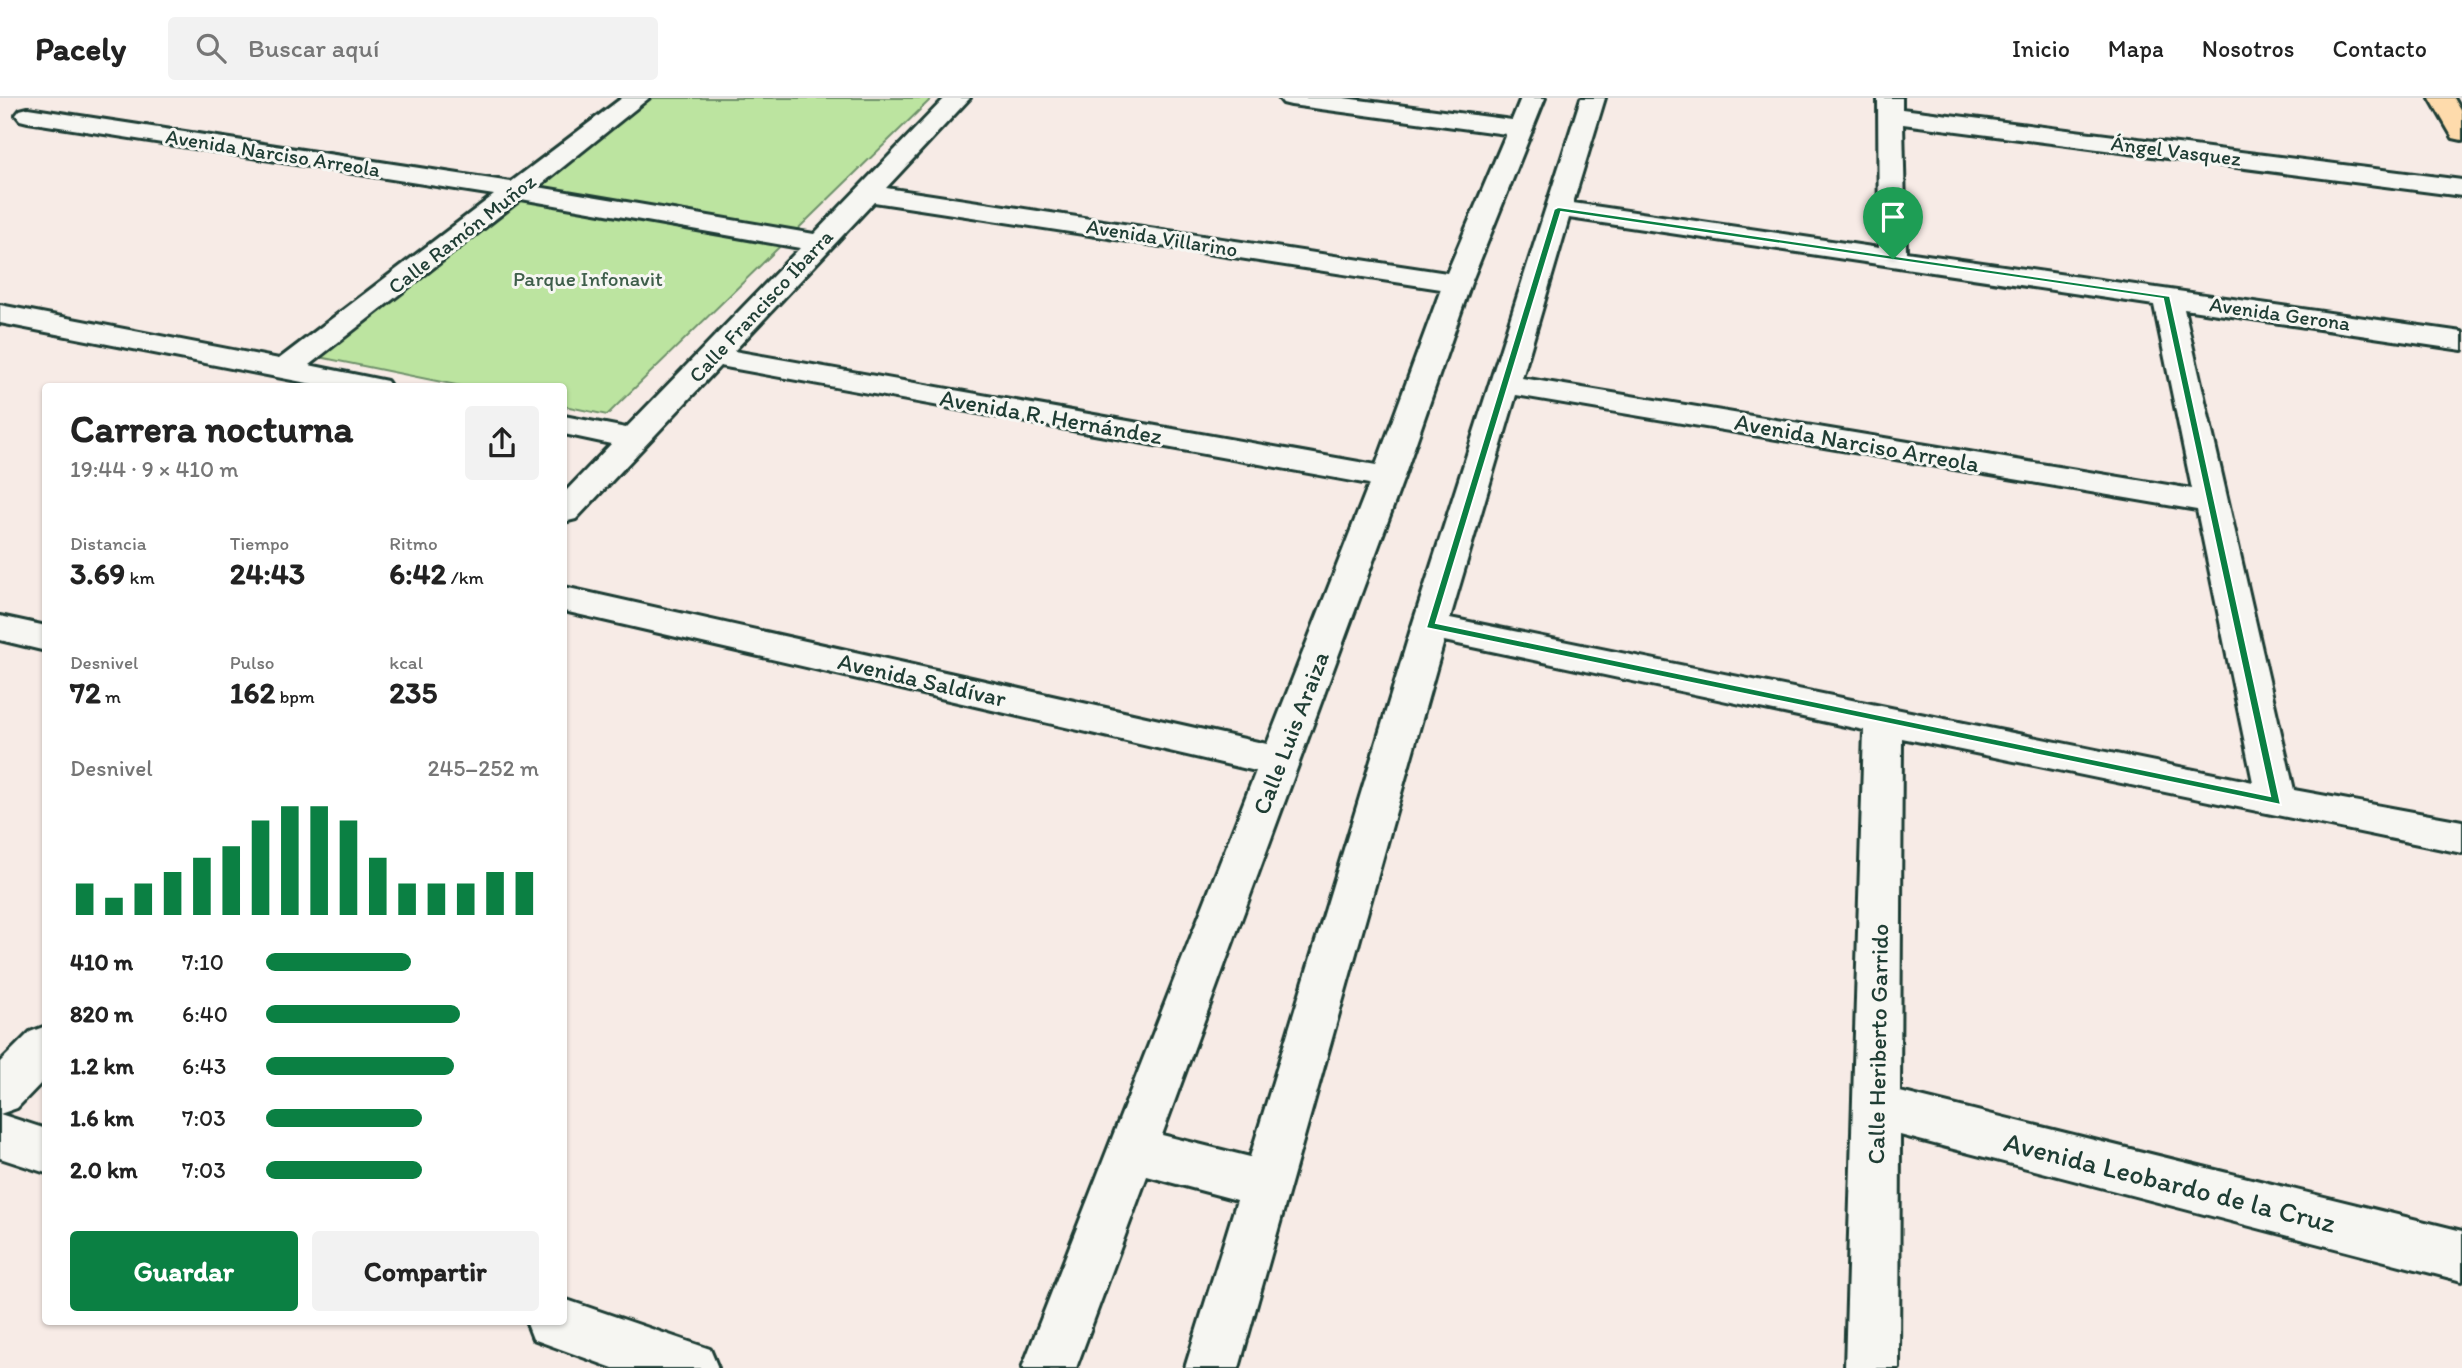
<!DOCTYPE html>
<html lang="es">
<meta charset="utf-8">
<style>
body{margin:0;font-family:Itim,sans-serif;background:#f2f2f2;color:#222;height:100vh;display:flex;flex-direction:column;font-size:26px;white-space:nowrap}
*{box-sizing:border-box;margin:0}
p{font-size:23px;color:#767676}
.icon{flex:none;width:38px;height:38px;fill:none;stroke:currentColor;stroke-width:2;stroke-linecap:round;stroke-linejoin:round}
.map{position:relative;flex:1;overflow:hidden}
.panel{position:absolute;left:42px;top:285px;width:525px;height:942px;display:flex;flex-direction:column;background:#fff;border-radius:7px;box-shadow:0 2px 5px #0004}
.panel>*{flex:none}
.pin{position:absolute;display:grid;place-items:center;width:60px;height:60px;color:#fff;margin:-72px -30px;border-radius:50% 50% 50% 0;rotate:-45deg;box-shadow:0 0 7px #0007}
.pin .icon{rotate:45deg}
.round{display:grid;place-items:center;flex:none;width:74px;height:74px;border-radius:7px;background:#f2f2f2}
.head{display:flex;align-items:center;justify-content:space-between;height:119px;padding:0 28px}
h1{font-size:38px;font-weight:800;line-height:52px}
.stats{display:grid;grid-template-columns:repeat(3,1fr);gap:10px;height:119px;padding:7px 28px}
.stats div{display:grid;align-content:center}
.stats b{font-size:30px;font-weight:800}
.stats small{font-size:19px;font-weight:400}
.stats p{font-size:19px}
.chart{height:196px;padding:14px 28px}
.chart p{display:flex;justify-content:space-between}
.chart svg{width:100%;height:126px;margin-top:7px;stroke:#0b8043;stroke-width:6}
.button{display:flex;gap:14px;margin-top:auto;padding:14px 28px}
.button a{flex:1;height:80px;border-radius:7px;background:#0b8043;color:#fff;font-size:28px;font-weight:800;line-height:80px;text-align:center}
.button a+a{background:#f2f2f2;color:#222}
ul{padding:0 28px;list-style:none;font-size:23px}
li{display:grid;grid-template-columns:112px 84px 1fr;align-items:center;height:52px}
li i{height:18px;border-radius:9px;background:#0b8043}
header{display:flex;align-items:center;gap:42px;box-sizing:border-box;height:98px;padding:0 35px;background:#fff;border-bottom:2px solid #e0e0e0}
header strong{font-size:33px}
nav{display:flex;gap:38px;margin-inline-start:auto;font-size:24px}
.search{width:490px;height:63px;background:#f2f2f2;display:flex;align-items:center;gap:18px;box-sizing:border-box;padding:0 24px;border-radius:7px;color:#767676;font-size:26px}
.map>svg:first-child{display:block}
.green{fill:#bce4a0;stroke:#6e906a;stroke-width:2}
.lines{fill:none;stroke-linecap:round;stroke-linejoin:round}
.minor-casing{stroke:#1f3d34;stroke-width:6}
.major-casing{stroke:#1f3d34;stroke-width:6}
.minor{fill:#f6f6f2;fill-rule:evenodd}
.major{fill:#fedbac;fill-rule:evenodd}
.route{fill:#0b8043;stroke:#fff;stroke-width:2;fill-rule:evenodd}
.labels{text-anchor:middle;stroke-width:6;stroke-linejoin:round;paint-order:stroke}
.far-street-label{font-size:21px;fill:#1f3d34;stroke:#f6f6f2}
.far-park-label{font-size:21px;fill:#3e5e4a;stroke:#f6f6f2}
.street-label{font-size:24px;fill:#1f3d34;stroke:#f6f6f2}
.near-street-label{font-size:28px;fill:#1f3d34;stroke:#f6f6f2}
</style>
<header>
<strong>Pacely</strong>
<div class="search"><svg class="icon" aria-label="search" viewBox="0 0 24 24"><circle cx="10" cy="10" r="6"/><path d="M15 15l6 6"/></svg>Buscar aquí</div>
<nav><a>Inicio</a><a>Mapa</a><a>Nosotros</a><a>Contacto</a></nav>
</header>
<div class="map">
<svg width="2462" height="1270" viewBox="0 0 2462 1270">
<rect width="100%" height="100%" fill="#f7ebe6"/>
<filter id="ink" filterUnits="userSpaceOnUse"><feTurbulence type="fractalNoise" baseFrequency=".0143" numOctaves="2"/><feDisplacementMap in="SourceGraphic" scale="14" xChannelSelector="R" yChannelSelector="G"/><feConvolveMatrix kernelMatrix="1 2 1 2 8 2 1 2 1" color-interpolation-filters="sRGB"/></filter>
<g filter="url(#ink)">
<path class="green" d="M639,0H932L607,317L564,308V289H466L314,258Z"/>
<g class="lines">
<g class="minor-casing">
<g id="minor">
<path d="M622,0H649L538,89L814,136L945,0H970L886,90L1447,175L1506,36L1291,7L1283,5L1279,0H1344L1512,22L1521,0H1545L1471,185L1404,379L1162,1037L1250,1059L1412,528L1581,0H1605L1573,105L1879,150L1878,0H1902V11L2462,82V98L1903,26L1906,154L2462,234V252L2184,211L2294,692L2462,723V755L1902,640L1900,994L2462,1133V1183L1900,1037L1899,1270H1845L1864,632L1444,543L1239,1270H1185L1237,1102L1147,1078L1076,1270H1022L1256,673L564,513V489L1267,646L1369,386L720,268L576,421L564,424V395L611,346L564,336V318L626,330L800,150L521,101L309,267L387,283L391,289H328L0,225V207L279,261L494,97L28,24L20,22L16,17L20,12L28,10L511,84ZM874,104L1441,191L1376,367L734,253ZM1569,120L2154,207L2192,391L1522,280ZM1516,297L2197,412L2253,684L1450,520Z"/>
<path d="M0,518L46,528V553L0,542Z"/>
<path d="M46,928V980L17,1010L0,1016V964L30,934Z"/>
<path d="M0,1016L46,1031V1075L0,1060Z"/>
<path d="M564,1201L710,1251L718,1270H613L533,1241L526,1223H564Z"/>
</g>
</g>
<g class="major-casing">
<path id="major" d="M2430,0H2454L2462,14V42L2453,40Z"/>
</g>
<use href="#minor" class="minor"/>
<use href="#major" class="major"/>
</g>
</g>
<path class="route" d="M1558,109L2170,198L2281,707L1426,530L1554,111ZM1561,114L2163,201L2270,698L1436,525Z"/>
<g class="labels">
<g class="far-street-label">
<text transform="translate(2176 53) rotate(7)" y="7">Ángel Vasquez</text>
<text transform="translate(273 55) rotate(9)" y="7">Avenida Narciso Arreola</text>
<text transform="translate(462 136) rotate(-38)" y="7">Calle Ramón Muñoz</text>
<text transform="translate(1162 140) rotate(9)" y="7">Avenida Villarino</text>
<text transform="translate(761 208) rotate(-47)" y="7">Calle Francisco Ibarra</text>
<text transform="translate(2280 216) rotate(8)" y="7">Avenida Gerona</text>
</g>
<g class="far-park-label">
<text x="588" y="188">Parque Infonavit</text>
</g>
<g class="street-label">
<text transform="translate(1051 319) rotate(10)" y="8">Avenida R. Hernández</text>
<text transform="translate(1857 345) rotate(10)" y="8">Avenida Narciso Arreola</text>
<text transform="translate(922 582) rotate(13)" y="8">Avenida Saldívar</text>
<text transform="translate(1291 635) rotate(-69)" y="8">Calle Luis Araiza</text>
<text transform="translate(1878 946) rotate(-89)" y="8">Calle Heriberto Garrido</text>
</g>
<g class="near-street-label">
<text transform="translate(2170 1084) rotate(14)" y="10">Avenida Leobardo de la Cruz</text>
</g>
</g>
</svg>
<div class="pin" style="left:1893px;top:161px;background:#1e9e55"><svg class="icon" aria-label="arrive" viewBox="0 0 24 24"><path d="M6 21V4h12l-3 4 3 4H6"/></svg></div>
<section class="panel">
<div class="head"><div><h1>Carrera nocturna</h1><p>19:44 · 9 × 410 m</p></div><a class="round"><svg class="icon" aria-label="share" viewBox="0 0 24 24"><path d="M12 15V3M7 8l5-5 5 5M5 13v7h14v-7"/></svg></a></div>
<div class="stats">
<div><p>Distancia</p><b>3.69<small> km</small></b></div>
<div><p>Tiempo</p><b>24:43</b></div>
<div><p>Ritmo</p><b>6:42<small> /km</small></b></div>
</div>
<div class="stats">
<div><p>Desnivel</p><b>72<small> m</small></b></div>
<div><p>Pulso</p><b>162<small> bpm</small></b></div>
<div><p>kcal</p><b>235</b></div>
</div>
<div class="chart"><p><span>Desnivel</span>245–252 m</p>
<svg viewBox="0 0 160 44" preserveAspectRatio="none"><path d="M5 44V33M15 44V38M25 44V33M35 44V29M45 44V24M55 44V20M65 44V11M75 44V6M85 44V6M95 44V11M105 44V24M115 44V33M125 44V33M135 44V33M145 44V29M155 44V29"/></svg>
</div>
<ul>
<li><b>410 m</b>7:10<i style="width:53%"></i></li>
<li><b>820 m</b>6:40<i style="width:71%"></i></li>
<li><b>1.2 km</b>6:43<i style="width:69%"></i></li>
<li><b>1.6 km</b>7:03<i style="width:57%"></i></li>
<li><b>2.0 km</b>7:03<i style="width:57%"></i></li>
</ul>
<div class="button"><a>Guardar</a><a>Compartir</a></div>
</section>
</div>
